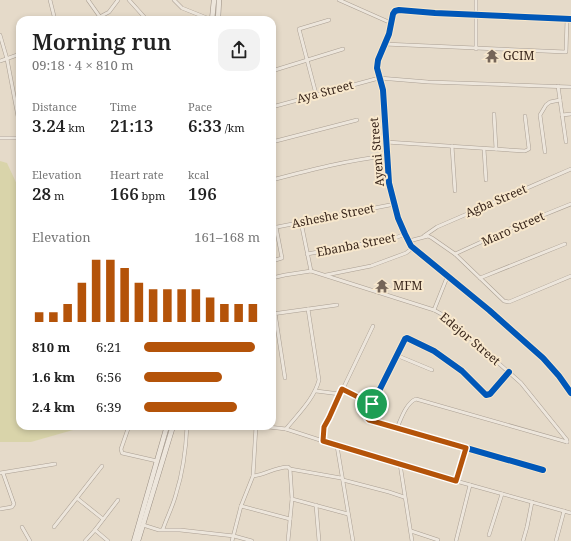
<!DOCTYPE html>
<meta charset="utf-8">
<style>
body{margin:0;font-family:"Noto Serif",serif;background:#f2f2f2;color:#222;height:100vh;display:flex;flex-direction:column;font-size:15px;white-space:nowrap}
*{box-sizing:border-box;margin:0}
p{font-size:13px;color:#767676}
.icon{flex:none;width:22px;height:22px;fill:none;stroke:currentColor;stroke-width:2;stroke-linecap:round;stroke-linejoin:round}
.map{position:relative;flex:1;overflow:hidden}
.drawer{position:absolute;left:16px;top:16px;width:260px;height:414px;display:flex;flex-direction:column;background:#fff;border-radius:12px;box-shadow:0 2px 6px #0003}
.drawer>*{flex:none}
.pin{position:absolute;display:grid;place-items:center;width:34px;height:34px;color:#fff;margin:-17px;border:2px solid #fff;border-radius:50%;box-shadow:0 1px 4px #0007}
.round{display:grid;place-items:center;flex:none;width:42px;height:42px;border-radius:12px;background:#f2f2f2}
.headline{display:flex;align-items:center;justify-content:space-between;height:68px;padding:0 16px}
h1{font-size:22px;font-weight:600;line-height:30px}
.stats{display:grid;grid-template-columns:repeat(3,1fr);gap:6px;height:68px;padding:4px 16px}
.stats div{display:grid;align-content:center}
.stats b{font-size:17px;font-weight:600}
.stats small{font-size:11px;font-weight:400}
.stats p{font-size:11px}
.chart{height:112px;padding:8px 16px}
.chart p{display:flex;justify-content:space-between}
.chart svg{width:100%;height:72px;margin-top:4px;stroke:#b45309;stroke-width:6}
ul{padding:0 16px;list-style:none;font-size:13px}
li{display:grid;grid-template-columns:64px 48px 1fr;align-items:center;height:30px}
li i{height:10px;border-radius:5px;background:#b45309}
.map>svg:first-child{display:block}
.green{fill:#d9d4aa}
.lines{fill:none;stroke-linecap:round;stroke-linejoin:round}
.street-casing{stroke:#aa9f93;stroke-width:4}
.secondary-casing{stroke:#998e83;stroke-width:5.5}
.street{stroke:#ede6dc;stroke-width:3}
.secondary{stroke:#ede6dc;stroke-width:4.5}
.cycleway-casing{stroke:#f8e8cd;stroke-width:8}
.cycleway{stroke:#0057b8;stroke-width:6}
.route-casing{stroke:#fff;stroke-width:8}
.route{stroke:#b45309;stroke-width:5}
.labels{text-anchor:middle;stroke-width:4;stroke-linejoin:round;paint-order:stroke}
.poi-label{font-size:12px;fill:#39261b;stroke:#f8e8cd;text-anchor:start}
.street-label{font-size:12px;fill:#39261b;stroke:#f8e8cd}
</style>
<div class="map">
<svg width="571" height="541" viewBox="0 0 571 541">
<rect width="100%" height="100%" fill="#e5dac9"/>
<path class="green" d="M0,161L7,163L20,191V426H87L31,442H0Z"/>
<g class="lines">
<g class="street-casing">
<g id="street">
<path d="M50,0L55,20"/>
<path d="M88,0L100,17"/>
<path d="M129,0L147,20"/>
<path d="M174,0L182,8L212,20"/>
<path d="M339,0L391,23"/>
<path d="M476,0V49"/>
<path d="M571,19L435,13L399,10L395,11L393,14L389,34L378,60L377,68L383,90L389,183L398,218L405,234L411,246L489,310L543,358L559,376L571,393"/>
<path d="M94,20L109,12L118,0"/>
<path d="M0,35L7,59L20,127"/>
<path d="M384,44L566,52L567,19"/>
<path d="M0,61L20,54"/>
<path d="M275,70L343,49"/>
<path d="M558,86L566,142"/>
<path d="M316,94L299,29L329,20"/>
<path d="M272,107L379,78L428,82L571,87"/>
<path d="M494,114L496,149"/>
<path d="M562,115L571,114"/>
<path d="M0,138H20"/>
<path d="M272,142L357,120"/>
<path d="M386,142L525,151L529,149L525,116"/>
<path d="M452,146L455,191"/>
<path d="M484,149L486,180"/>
<path d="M545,152L540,115L546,105L550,102L560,100"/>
<path d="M272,180C310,170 348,160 387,156"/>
<path d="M301,222L311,271"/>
<path d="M272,228L395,204"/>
<path d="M424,236L437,227L571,169"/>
<path d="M409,241L428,236L432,238L455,254L504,301L509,302L571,276"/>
<path d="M307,254L395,238L405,234"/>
<path d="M455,254L514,227L571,204"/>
<path d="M272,261L282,258L276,227"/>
<path d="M326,275L371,266L406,253L410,250L411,246"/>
<path d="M272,278L285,275L311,271L434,310L445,316L521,383L567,440V442"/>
<path d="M480,278L565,244"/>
<path d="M434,310L448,275"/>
<path d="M275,313L285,378"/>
<path d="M272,314L337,305"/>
<path d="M396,355L432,370"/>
<path d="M509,372L490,394L486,395L462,371L434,351L407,338L405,339L367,415V418L369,420L543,470"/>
<path d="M342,389L372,404"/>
<path d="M316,391L340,394"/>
<path d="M129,426L121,449L122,453L157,461"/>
<path d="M155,426L166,428"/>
<path d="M260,426L286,429L323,441L456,481L571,513"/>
<path d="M397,428C401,419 406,403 416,399L567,442"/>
<path d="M286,429C299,413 314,399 319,380L308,309"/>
<path d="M323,441L324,427L329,418L373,326"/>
<path d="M337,446L353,541"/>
<path d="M400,464L412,541"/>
<path d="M0,473L55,464"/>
<path d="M253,476C265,475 275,467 288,467L290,469L341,478"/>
<path d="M343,480L389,492L404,497"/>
<path d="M456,481L466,448"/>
<path d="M78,499L103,519"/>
<path d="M292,499L348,514"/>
<path d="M316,505L319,541"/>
<path d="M241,506L290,519"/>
<path d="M0,509L12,507L14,504L3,473"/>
<path d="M143,525L159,530H180L234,536L252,541"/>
<path d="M22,527L30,541"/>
<path d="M54,527L102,466"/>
<path d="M163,529C167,517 173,506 176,494C183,472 186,448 187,426"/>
<path d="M95,530L108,541"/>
<path d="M411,531L438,540"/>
<path d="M489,535L502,494"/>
<path d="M85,541L95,530L118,500"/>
<path d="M232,541L241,506L253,476L256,426"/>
<path d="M288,541L292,499L290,469"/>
<path d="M456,541L470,485"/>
<path d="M523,541L527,527L532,502"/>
<path d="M556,541L564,511"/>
</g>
</g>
<g class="secondary-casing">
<g id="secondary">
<path d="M212,20L214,0"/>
<path d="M218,20L219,0"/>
<path d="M134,541L167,426"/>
<path d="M138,541L173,426"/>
</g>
</g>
<use href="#street" class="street"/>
<use href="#secondary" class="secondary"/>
<g class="cycleway-casing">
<g id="cycleway">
<path d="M571,19L435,13L399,10L395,11L393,14L389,34L378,60L377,68L383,90L389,183L398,218L405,234L411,246L489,310L543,358L559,376L571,393"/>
<path d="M509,372L490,394L486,395L462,371L434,351L407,338L405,339L367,415V418L369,420L543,470"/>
</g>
</g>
<use href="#cycleway" class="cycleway"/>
</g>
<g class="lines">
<g class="route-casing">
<path id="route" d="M342,389L372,404L367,415V418L369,420L466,448L456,481L323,441L324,427L329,418Z"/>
</g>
<use href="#route" class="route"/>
</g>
<defs>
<g id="temple-bare" transform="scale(1.08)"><path d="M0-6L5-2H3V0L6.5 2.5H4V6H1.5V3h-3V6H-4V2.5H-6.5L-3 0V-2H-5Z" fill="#756558" stroke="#f8e8cd" stroke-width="2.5" paint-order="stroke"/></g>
</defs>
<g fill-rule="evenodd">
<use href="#temple-bare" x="492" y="56"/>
<use href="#temple-bare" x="382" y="286"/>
</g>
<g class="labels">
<g class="poi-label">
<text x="503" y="60">GCIM</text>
<text x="393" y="290">MFM</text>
</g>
<g class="street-label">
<text transform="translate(325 92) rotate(-15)" y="4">Aya Street</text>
<text transform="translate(377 152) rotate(-95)" y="4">Ayeni Street</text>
<text transform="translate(496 201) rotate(-23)" y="4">Agba Street</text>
<text transform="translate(333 216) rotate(-11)" y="4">Asheshe Street</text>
<text transform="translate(513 229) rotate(-24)" y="4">Maro Street</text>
<text transform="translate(356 245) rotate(-11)" y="4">Ebanba Street</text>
<text transform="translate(470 339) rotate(40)" y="4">Edejor Street</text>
</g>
</g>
</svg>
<div class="pin" style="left:372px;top:404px;background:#1e9e55"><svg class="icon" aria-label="arrive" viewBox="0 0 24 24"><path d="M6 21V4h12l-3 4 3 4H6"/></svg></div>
<section class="drawer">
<div class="headline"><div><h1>Morning run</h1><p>09:18 · 4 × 810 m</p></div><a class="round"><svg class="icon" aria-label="share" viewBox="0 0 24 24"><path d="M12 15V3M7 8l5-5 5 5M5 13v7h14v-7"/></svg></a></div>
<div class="stats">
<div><p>Distance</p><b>3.24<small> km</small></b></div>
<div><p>Time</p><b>21:13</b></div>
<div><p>Pace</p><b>6:33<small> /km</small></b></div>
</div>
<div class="stats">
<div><p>Elevation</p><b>28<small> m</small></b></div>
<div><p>Heart rate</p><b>166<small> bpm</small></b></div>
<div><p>kcal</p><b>196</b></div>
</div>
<div class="chart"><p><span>Elevation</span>161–168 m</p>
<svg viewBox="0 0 160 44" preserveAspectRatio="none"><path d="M5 44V38M15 44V38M25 44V33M35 44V20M45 44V6M55 44V6M65 44V11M75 44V20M85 44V24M95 44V24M105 44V24M115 44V24M125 44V29M135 44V33M145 44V33M155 44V33"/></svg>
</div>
<ul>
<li><b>810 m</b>6:21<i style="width:96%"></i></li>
<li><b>1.6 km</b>6:56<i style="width:67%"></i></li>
<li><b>2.4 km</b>6:39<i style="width:80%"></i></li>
</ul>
</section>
</div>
